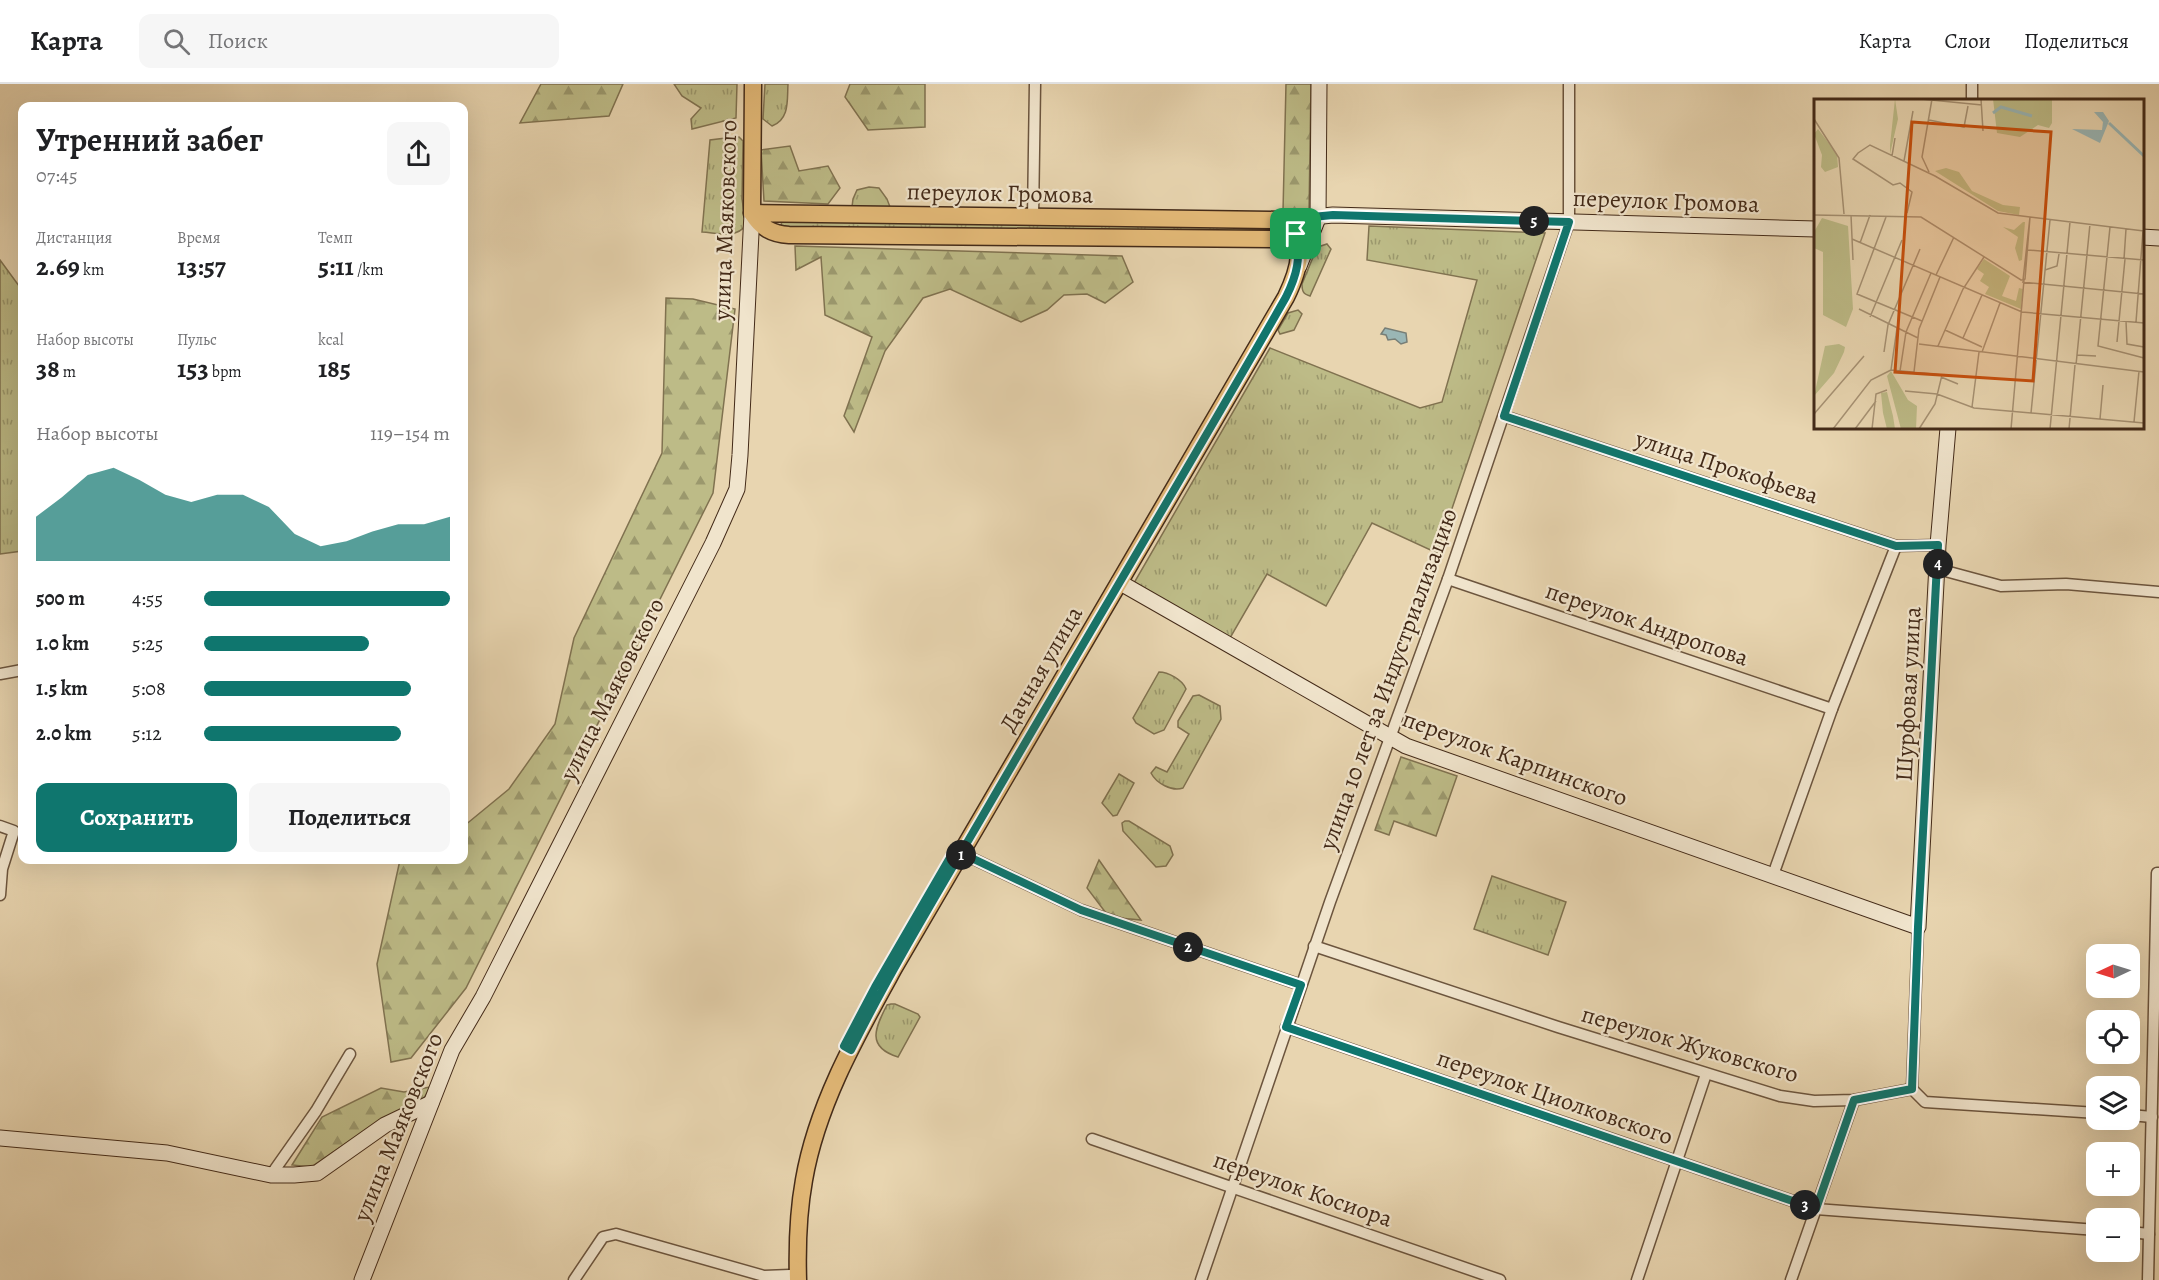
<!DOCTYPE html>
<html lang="ru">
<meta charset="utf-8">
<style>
body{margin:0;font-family:Alegreya,serif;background:#f6f6f6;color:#202124;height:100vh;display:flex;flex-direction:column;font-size:22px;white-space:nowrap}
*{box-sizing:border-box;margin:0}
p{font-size:20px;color:#757577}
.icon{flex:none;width:33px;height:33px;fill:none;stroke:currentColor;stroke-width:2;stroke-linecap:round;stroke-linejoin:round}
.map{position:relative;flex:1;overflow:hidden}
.drawer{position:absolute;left:18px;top:18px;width:450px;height:762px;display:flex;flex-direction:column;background:#fff;border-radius:12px;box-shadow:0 6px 24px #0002}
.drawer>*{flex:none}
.needle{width:39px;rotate:266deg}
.controls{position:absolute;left:2086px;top:860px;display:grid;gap:12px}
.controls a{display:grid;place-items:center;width:54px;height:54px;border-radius:12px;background:#fff;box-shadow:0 6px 24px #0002;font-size:30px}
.pin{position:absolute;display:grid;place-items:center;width:51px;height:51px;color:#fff;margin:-26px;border-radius:12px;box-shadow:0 3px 9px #0006}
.km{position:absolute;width:30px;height:30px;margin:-15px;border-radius:50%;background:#222;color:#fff;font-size:16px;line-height:30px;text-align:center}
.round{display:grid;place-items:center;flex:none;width:63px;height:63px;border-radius:12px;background:#f6f6f6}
.head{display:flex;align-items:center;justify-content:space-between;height:102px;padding:0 18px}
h1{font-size:33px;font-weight:600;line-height:45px}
.metrics{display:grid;grid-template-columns:repeat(3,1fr);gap:9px;height:102px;padding:6px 18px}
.metrics div{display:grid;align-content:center}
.metrics b{font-size:26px;font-weight:600}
.metrics small{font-size:16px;font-weight:400}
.metrics p{font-size:16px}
.chart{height:168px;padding:12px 18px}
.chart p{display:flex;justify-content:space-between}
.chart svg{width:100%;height:108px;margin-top:6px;fill:#0f766e;opacity:.7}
.primary-button{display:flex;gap:12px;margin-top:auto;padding:12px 18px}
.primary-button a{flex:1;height:69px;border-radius:12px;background:#0f766e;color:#fff;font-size:24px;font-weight:600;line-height:69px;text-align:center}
.primary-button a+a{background:#f6f6f6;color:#202124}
ul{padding:0 18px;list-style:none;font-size:20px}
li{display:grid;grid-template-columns:96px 72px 1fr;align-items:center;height:45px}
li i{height:15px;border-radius:8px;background:#0f766e}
header{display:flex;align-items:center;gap:36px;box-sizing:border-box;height:84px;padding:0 30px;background:#fff;border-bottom:2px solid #e0e0e0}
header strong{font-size:28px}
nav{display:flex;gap:33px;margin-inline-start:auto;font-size:21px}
.search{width:420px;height:54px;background:#f6f6f6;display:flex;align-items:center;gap:15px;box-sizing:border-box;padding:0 21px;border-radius:12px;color:#757577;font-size:22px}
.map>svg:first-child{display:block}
.grass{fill:url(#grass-tufts);stroke:#807250;stroke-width:1.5}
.forest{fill:url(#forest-firs);stroke:#807250;stroke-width:1.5}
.water{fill:#9ab6b5;stroke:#777e76;stroke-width:1.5}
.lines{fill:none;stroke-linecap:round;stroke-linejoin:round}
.street-casing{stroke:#6c553e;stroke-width:13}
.secondary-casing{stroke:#432a18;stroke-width:17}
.primary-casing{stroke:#432a18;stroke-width:19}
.street{stroke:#f0e4cc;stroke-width:10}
.secondary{stroke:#f0e4cc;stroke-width:15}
.primary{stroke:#e4ba78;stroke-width:16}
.route-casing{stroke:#fff;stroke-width:12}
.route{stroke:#0f766e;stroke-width:8}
.labels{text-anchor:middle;stroke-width:4.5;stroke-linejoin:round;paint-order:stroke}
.street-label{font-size:24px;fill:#432a18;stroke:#f0e4cc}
.inset-river{fill:none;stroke:#9ab6b5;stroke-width:3}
.inset-road{fill:none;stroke:#a69173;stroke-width:1.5}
.view{fill:#c7500e;fill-opacity:0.15;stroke:#c7500e;stroke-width:3}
.inset-edge{fill:none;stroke:#432a18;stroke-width:3}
</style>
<header>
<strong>Карта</strong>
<div class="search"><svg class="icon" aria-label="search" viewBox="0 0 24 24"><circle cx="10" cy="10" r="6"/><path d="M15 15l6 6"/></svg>Поиск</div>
<nav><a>Карта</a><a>Слои</a><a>Поделиться</a></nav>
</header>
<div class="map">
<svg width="2159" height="1196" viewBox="0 0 2159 1196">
<defs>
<pattern id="grass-tufts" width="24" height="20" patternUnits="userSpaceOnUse" patternTransform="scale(1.5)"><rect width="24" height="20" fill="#bdbb87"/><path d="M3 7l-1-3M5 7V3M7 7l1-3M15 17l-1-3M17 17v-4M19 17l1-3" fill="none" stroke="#9b986d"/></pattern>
<pattern id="forest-firs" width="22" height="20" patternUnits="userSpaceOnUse" patternTransform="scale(1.5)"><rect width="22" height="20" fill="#bdbb87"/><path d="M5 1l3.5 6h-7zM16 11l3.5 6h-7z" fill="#9b986d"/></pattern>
</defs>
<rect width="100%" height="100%" fill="#e8d5b0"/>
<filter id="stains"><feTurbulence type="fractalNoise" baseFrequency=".00333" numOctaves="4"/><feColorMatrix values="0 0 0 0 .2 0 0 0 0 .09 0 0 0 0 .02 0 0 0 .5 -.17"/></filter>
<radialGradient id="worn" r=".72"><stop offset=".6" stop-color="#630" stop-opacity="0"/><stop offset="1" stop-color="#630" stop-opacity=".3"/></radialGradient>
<g class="grass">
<path d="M674,0H737L736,34L692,45L691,35L701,24L682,12Z"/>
<path d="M765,0H788C787,16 790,35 772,42L763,35Z"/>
<path d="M734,53H739L743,57L742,115L746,141C736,155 718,149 702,148L710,56Z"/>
<path d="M869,103L879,104L887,115L890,123H852L853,115L857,106Z"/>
<path d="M782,134L1274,140V149L781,143Z"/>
<path d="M1369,142L1545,149L1437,469L1372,439L1326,522L1267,490L1230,554L1134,499L1270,264L1420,324L1442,318L1477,196L1367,176Z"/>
<path d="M1327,160L1331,165L1310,212C1303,210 1302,207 1302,200L1316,166L1318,163Z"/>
<path d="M0,176L22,206V467L0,470Z"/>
<path d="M1298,226L1302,230L1294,246L1280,250L1278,246L1288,229Z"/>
<path d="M1159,588C1168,588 1183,596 1186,605L1164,646L1154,650L1136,639L1133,634Z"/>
<path d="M1199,611L1220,622L1221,635L1183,704C1172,708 1156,699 1151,689L1156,683L1167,688L1189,650L1178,643V637L1193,612Z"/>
<path d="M1119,690L1134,699L1117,731L1113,732L1102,719Z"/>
<path d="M1125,737H1129L1170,762L1173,771L1166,782L1156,783L1123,747L1122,739Z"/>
<path d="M1492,792L1566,818L1548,871L1474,845Z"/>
<path d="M891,920H895L918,930L920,933L898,973C866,963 875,944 887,921Z"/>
</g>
<g class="forest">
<path d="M541,0H623L609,32L520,39Z"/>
<path d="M850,0H925V43L868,46L845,13Z"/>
<path d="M1286,0H1311L1309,128L1283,127Z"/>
<path d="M790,62L799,87L828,82L840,104L828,120L764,117L761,66Z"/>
<path d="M795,162L1122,172L1133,198L1105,219L1087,210L1064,211L1047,226L1021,238L950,205L923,214L885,267L854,348L844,332L872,253L825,231L821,173L796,186Z"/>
<path d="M666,214L693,215L735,225L713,409L466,904L411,974L391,978L377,880L400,776H464V742L509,705L555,640L574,554L662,369Z"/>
<path d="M1401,673L1457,692L1436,752L1394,737L1389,751L1375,746Z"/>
<path d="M1099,776L1141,836L1109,833L1087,804Z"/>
<path d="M430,1003L423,1016L379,1037L311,1083L292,1081L322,1033L381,1004L404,1008Z"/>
</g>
<path class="water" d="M1385,244L1406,249L1407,258L1401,260L1395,255L1388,256L1386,251L1381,250Z"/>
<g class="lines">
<g class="street-casing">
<g id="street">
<path d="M1972,0V16"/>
<path d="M1033,133L1035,0"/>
<path d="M1504,332L1896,462L1938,461"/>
<path d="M1938,485L2001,502L2066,500L2159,508"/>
<path d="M1448,495L1832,625"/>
<path d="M0,590L22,586"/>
<path d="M0,742L14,747L2,785L0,811"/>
<path d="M961,769L1081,826L1301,901"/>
<path d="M1773,791L1832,625L1896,462"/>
<path d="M1314,862L1558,943L1780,1012L1814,1017L1854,1016L1912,1005L1925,1018L2097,1029"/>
<path d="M1286,943L1816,1125L2097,1146"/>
<path d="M1912,1005L1918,843"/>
<path d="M2130,1031L2152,1033"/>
<path d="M1092,1055L1500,1196"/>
<path d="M271,1091L316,1027L350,970"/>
<path d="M2130,1148L2149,1150"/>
<path d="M574,1196L603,1153L616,1150L764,1192L790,1191"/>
<path d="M1201,1196L1330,818L1448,495L1569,138V0"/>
<path d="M1637,1196L1706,990"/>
<path d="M1791,1196L1854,1016"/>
<path d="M2148,1196L2157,789H2159"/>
</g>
</g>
<g class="secondary-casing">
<g id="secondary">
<path d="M1281,136L1333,131L1816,145"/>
<path d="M2142,153L2159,154"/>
<path d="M1299,182L1318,134L1319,0"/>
<path d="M1119,498L1406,662L1918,843L1938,461L1948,344"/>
<path d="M0,1054L167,1069L271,1091H294L317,1089L385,1041L431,1019"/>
<path d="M362,1196L452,966L483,913L713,459L737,405L740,371L752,129"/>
</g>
</g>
<g class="primary-casing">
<g id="primary">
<path d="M752,129L753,0"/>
<path d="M798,1196C797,1162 798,1129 804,1096C817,1020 858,949 895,882L1286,213C1299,186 1309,157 1281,136L752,129C761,144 772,150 789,151L1277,155L1288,154L1296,150"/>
</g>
</g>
<use href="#street" class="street"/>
<use href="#secondary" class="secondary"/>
<use href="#primary" class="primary"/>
</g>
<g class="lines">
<g class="route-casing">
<path id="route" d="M1296,150C1301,174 1297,191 1286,213C1189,383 1087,552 989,721C942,802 893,882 851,966L844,962L875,903L955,765L961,769L1081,826L1301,901L1286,943L1816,1125L1854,1016L1912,1005L1918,843L1938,461L1896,462L1504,332L1569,138L1333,131L1281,136L1296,150"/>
</g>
<use href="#route" class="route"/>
</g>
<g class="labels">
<g class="street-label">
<text transform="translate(1000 109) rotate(1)" y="8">переулок Громова</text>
<text transform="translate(1666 117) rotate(2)" y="8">переулок Громова</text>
<text transform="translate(725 136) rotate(-88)" y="8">улица Маяковского</text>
<text transform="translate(1727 383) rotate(18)" y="8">улица Прокофьева</text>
<text transform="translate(1647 540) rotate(19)" y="8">переулок Андропова</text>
<text transform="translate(1041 585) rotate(-60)" y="8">Дачная улица</text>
<text transform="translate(1388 595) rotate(-70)" y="8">улица 10 лет за Индустриализацию</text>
<text transform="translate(612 605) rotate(-63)" y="8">улица Маяковского</text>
<text transform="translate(1908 610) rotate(-87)" y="8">Шурфовая улица</text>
<text transform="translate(1515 674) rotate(20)" y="8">переулок Карпинского</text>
<text transform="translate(1690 960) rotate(16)" y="8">переулок Жуковского</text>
<text transform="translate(1555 1013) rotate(19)" y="8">переулок Циолковского</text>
<text transform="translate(398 1043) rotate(-68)" y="8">улица Маяковского</text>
<text transform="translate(1303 1105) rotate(19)" y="8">переулок Косиора</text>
</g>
</g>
<g transform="translate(1814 15)">
<rect width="330" height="330" fill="#e8d5b0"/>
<path d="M179,0H238V24L235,29L224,26L206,38L183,34ZM170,160L196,177L188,197L202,202L205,189L209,190L207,210L171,195L175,188L166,182L170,175L163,170Z" fill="#bdbb87"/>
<path d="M81,0L84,20L76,55V46ZM4,30L23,55L24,68L11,73L7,68L8,56L0,35ZM132,69L145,73L158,92L189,106L206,108L205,116L184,112L121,72ZM8,119L34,127L39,210L32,228L9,216V153L0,149V133ZM209,123H211L208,161L205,162L201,149L204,138L189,128L200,131ZM25,245L31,248L30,253L20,274L0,297L11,247ZM77,272L94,301L103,307L102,330H87L73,277ZM73,293L79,317L81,330H73L69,314L67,294Z" fill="#bdbb87"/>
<path d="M280,13H289L295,22L286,44L258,30L288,31L289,23Z" fill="#9ab6b5"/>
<path class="inset-river" d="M179,14L187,8L218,17M295,24L330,57"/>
<path class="inset-road" d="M107,0L168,6M167,0L169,32M0,20L25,59L30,115M115,21L150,28L154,7M78,57L81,39M90,62L99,12M115,73L108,58L118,0M93,114L98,93L86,84L79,86L39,60L44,54L56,46L121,77L184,114L216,118M0,116L107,118L207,181H209L211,180L216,118L209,181M37,116L39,161M72,118L43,195L108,222M216,118L330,132M296,128L284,247L330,259M38,140L208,213L330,224M46,144L56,116M214,151L330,161M310,160L312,130M231,171L243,167L245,155M122,176L140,138M208,183L330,195M45,210L104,239M56,218L88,141M312,222L313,245L330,248M322,223L329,132M131,231L168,248M149,239L168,196M303,243L311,160M105,245L330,273M124,247L149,190L170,158M70,253L74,226L106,150M168,253L186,204M263,256L282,257M262,266L276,125M77,271L128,276L121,305L105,330M77,271L83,229M86,272L92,233L117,174M100,273L105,230L126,178M127,278L144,285M91,292L123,295L160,309L330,324M158,308L165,253M217,314L236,121M0,315L50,257M286,320L289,286M320,323L325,272M19,330L57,281L77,271M41,330L62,302M58,330L62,295L73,291M197,330L210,181M236,330L256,123M255,330L261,266"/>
<path class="view" d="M98,23L237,33L219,282L81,273Z"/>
<rect width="330" height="330" class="inset-edge"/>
</g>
<rect width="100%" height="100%" filter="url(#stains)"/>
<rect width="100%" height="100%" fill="url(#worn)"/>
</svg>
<div class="controls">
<a><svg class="needle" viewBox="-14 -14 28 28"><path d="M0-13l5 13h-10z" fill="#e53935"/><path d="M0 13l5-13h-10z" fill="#757577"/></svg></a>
<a><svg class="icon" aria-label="locate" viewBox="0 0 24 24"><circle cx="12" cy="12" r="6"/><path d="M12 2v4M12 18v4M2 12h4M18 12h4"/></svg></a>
<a><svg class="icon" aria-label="layers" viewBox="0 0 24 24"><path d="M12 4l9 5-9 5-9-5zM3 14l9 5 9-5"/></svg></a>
<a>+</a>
<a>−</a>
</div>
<div class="pin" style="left:1296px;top:150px;background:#1e9e55"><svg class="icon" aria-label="arrive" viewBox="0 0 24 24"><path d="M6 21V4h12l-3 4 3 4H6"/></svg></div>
<b class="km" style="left:961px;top:771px">1</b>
<b class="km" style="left:1188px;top:863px">2</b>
<b class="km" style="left:1805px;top:1121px">3</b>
<b class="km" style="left:1938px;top:480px">4</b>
<b class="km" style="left:1534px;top:137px">5</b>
<section class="drawer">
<div class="head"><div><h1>Утренний забег</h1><p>07:45</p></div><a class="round"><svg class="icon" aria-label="share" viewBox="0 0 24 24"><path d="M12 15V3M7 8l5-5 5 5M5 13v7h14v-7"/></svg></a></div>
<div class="metrics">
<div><p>Дистанция</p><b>2.69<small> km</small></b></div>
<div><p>Время</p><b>13:57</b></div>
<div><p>Темп</p><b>5:11<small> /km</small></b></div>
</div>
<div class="metrics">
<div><p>Набор высоты</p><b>38<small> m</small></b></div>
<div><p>Пульс</p><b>153<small> bpm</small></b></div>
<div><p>kcal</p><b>185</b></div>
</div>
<div class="chart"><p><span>Набор высоты</span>119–154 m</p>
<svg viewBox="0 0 160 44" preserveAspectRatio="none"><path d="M0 44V26L10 18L20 9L30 6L40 11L50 17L60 20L70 17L80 17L90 22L100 33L110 38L120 36L130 32L140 29L150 29L160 26V44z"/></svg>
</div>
<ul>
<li><b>500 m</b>4:55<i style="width:100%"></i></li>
<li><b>1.0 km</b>5:25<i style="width:67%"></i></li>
<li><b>1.5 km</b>5:08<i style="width:84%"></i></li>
<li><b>2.0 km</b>5:12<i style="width:80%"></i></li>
</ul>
<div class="primary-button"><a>Сохранить</a><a>Поделиться</a></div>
</section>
</div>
